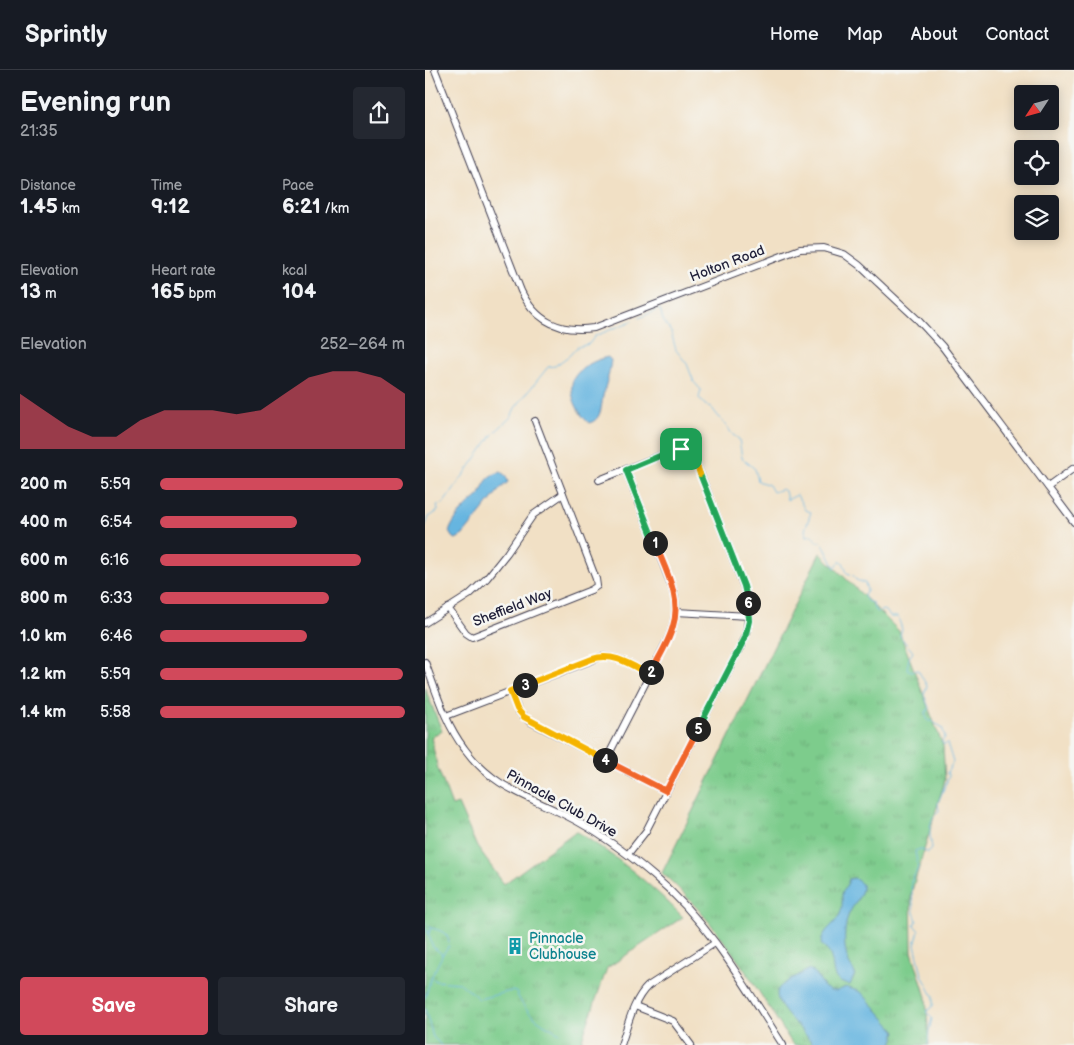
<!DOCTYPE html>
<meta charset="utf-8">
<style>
body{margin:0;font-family:"Balsamiq Sans",sans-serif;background:#242831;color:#f1f3f6;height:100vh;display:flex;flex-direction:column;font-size:19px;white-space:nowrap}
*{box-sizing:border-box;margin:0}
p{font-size:16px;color:#9ea1a6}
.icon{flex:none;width:28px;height:28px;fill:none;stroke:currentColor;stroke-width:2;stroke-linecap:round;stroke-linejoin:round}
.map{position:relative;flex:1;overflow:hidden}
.details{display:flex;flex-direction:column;background:#171b24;width:425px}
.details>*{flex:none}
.needle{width:32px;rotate:234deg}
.controls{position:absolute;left:589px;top:15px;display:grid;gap:10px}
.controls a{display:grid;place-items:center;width:45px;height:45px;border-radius:5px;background:#171b24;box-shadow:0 2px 12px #0003;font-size:25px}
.pin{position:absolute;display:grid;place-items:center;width:42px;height:42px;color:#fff;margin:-21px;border-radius:10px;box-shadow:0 2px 8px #0006}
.km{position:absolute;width:25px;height:25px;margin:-12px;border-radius:50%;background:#222;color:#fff;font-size:14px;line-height:25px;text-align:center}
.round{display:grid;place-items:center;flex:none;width:52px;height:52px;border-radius:5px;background:#242831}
.overview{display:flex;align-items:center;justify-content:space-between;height:85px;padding:0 20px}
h1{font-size:28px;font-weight:800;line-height:38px}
.figures{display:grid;grid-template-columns:repeat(3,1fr);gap:8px;height:85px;padding:5px 20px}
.figures div{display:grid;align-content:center}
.figures b{font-size:21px;font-weight:800}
.figures small{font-size:14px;font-weight:400}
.figures p{font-size:14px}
.chart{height:140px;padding:10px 20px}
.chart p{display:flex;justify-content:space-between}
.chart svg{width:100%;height:90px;margin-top:5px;fill:#d1495b;opacity:.7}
.button{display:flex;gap:10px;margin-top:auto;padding:10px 20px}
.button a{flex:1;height:58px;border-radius:5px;background:#d1495b;color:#fff;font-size:20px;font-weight:800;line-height:58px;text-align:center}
.button a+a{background:#242831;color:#f1f3f6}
ul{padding:0 20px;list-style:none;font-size:16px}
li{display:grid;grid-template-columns:80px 60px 1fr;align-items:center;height:38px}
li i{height:12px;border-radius:6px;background:#d1495b}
header{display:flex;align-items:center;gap:30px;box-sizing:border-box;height:70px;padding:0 25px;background:#171b24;border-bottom:1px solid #363941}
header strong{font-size:24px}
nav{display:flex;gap:28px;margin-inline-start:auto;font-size:18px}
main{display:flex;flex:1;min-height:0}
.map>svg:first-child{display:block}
.grass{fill:url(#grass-tufts);stroke:#507764}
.water{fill:#66b5e0;stroke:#446c8e}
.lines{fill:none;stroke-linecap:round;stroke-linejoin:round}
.stream{stroke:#66b5e0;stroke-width:1}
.minor-casing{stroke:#413e50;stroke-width:8}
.minor{stroke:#fff;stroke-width:6}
.split-1-casing{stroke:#fff;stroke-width:10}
.split-2-casing{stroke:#fff;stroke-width:10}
.split-3-casing{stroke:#fff;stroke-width:10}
.split-4-casing{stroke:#fff;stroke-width:10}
.split-5-casing{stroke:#fff;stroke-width:10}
.split-6-casing{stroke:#fff;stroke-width:10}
.split-7-casing{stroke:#fff;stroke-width:10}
.split-8-casing{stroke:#fff;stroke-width:10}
.split-1{stroke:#22a559;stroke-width:6}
.split-2{stroke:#f0652b;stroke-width:6}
.split-3{stroke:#f5b400;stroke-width:6}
.split-4{stroke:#f5b400;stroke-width:6}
.split-5{stroke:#f0652b;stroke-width:6}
.split-6{stroke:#22a559;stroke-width:6}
.split-7{stroke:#22a559;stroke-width:6}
.split-8{stroke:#f5b400;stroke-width:6}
.labels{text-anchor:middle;stroke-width:5;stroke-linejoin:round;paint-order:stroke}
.street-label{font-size:14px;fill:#22223b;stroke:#f6f6f2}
.culture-label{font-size:14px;fill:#0d838f;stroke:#f6f6f2;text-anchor:start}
</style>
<header>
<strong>Sprintly</strong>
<nav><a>Home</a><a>Map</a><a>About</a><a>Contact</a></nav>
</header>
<main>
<section class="details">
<div class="overview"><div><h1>Evening run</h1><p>21:35</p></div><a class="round"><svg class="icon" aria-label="share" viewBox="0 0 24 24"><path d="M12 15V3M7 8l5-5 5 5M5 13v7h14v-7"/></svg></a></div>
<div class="figures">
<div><p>Distance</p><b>1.45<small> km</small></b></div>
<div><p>Time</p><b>9:12</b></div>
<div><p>Pace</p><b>6:21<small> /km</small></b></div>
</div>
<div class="figures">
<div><p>Elevation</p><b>13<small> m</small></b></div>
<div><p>Heart rate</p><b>165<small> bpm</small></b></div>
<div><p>kcal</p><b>104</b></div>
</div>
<div class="chart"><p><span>Elevation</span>252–264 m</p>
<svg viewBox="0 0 160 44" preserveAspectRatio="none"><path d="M0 44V17L10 25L20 33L30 38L40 38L50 30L60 25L70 25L80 25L90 27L100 25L110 17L120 9L130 6L140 6L150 9L160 17V44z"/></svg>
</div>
<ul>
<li><b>200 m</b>5:59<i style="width:99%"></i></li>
<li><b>400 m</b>6:54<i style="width:56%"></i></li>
<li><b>600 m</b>6:16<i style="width:82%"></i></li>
<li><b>800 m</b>6:33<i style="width:69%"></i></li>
<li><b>1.0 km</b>6:46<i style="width:60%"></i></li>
<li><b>1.2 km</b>5:59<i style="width:99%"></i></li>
<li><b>1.4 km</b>5:58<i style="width:100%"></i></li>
</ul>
<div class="button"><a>Save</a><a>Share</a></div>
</section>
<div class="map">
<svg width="649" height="975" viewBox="0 0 649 975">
<defs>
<pattern id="grass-tufts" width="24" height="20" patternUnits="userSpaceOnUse" patternTransform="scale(1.25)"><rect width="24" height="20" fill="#7dcc8c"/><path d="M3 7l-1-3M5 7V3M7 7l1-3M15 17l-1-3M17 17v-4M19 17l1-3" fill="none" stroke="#6caf7a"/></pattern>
</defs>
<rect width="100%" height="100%" fill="#f6f6f2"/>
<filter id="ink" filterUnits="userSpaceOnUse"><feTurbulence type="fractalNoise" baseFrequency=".02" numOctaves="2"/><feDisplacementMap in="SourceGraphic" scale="10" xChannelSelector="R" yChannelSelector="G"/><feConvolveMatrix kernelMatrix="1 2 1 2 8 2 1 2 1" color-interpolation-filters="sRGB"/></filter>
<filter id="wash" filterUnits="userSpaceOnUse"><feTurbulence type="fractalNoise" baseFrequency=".0096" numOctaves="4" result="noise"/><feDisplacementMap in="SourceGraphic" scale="20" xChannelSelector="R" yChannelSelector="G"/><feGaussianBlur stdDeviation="1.12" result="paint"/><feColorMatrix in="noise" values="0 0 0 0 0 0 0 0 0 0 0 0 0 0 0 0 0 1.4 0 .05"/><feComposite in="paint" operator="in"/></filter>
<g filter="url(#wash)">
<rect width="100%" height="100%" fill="#f1e0c5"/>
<g class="grass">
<path d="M395,483L474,561L518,676L520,710L486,824L487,882L501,927L504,975H368C329,914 292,851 237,803Z"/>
<path d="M0,618L17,661L6,667L12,696L27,736L33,734L52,777L79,814L151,761C191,786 226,814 258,847L182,898L155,975H0Z"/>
</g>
<g class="water">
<path d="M183,287L186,290C185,303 181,313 178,326C176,336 177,350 164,353C154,345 143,324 148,310C152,299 171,289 183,287Z"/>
<path d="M76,402L81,406L83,412L75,419L38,465L31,469L27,467L24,462C29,447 43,434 55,425C59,413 63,405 76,402Z"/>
<path d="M429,808L437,814C439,825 427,835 423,846C419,859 418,877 423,890C424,896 429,899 430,904L425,915C402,911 412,898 404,883C402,879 398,878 396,874C398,858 409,857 415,844C418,837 417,831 417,824C418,819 423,815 424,809Z"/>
<path d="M384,899L390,903L399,917L405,921H412L421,917L436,922L471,961L467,975H388C381,960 343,934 354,918C359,912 377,904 384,899Z"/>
</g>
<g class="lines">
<g class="stream">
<path d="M214,248L235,239L238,250L246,262L251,280L262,294L269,312L276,320L274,328L280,335L286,337L308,365L314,369L317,388L330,399L333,411L344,415L348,422L357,419L360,421L362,430L372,425L380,440L386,442L380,460L382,466L387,465L392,472H397L410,498L414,492H418L422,503L428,505L431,510L440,513L442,520L439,526L442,531L448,533L449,539L453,542L458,540L462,542L465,547H473L477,559L475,566L488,582L484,588L482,599L486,601L493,600L502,616L499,624L504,638L500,643L503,651H508L511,654L517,657L520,667L517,672L519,675L522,673L528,692L522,703L524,706L513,733L514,741C503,749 504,764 507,777L503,783L495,779L490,781L493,798L486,812L489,843L492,850L489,855L494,861L490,874L497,905L508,926V936L501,942L507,948L504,961L503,975"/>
<path d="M71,361L86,347L90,338L123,297L130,296L145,285L152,277L164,274L170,266L207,251"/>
<path d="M0,457L4,447L13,441L12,435L18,434L68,364"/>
<path d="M0,853L6,858L3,865"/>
<path d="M0,858L2,860L8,877L16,883L17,886L6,908L0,928"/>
<path d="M6,858C15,860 24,863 24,873"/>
<path d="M17,885L24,876"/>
<path d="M6,907L11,911L35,913L54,929L86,921L91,922C101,945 114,952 135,963"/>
<path d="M0,939L8,967L16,975"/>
</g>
</g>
</g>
<g filter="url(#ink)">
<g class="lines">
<g class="minor-casing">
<g id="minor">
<path d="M10,0L96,221C111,252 135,263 169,258L375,179L399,178L419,184L434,195L493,250L517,276L649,452"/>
<path d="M174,410L249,380L256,379L263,380L270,390L319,517C325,535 324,550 320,568L221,761L203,784"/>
<path d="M623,417L649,398"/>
<path d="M23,538L41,563L47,567L166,520L172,516L171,509L110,351"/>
<path d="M251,542L324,546"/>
<path d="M0,553L44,525L62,508L82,483L108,445L138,424"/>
<path d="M0,592C11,621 20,653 39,678C68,718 101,725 142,746C174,762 202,783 229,806C284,852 320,916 358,975"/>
<path d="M85,621L94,642L104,651L241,721"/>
<path d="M21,646L175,587C193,585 209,597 225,605"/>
<path d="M181,690L244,567C251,551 253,534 247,517L201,400"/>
<path d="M210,936L248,951L266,975"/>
<path d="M196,975C203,955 208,930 223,916L290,873"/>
</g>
</g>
<use href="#minor" class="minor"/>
</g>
</g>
<g class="lines" filter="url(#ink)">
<g class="split-1-casing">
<path id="split-1" d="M230,473L201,400L249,380L256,379"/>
</g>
<g class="split-2-casing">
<path id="split-2" d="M226,602C234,587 244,572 248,556C257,528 240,499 230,473"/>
</g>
<g class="split-3-casing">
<path id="split-3" d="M100,615L167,589C189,582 206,595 225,605L226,602"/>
</g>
<g class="split-4-casing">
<path id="split-4" d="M100,615L85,621L92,639L99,647L180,690"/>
</g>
<g class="split-5-casing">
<path id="split-5" d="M180,690L241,721L273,659"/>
</g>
<g class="split-6-casing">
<path id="split-6" d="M273,659L320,568L324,551L323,533"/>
</g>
<g class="split-7-casing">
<path id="split-7" d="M275,404L319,516L323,533"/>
</g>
<g class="split-8-casing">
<path id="split-8" d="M256,379C269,381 271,393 275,404"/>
</g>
<use href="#split-1" class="split-1"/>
<use href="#split-2" class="split-2"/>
<use href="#split-3" class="split-3"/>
<use href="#split-4" class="split-4"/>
<use href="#split-5" class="split-5"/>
<use href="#split-6" class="split-6"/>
<use href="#split-7" class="split-7"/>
<use href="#split-8" class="split-8"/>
</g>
<defs>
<g id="building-bare" transform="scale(1.35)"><path d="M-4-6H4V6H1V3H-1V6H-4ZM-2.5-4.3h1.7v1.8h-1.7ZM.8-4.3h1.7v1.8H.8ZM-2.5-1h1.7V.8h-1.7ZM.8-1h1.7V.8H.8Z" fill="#0f9aa8" stroke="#f6f6f2" stroke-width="2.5" paint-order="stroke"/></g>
</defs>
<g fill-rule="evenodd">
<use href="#building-bare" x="90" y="876"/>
</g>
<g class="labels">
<g class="street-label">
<text transform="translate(302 193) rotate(-21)" y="5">Holton Road</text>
<text transform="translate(87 537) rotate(-21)" y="5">Sheffield Way</text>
<text transform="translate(137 733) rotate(29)" y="5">Pinnacle Club Drive</text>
</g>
<g class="culture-label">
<text x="104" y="873">Pinnacle<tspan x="104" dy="16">Clubhouse</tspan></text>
</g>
</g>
</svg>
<div class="controls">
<a><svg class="needle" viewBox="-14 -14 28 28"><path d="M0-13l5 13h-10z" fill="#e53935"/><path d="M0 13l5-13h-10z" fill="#9ea1a6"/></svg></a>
<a><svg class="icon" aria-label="locate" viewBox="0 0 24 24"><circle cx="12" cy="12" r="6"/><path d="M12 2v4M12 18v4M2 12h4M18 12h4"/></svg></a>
<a><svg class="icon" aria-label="layers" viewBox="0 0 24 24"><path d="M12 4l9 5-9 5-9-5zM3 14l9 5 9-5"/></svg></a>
</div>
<div class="pin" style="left:256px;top:379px;background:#1e9e55"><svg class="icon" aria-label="arrive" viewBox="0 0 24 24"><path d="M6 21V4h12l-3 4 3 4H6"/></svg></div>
<b class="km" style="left:230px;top:473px">1</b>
<b class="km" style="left:226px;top:602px">2</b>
<b class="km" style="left:100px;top:615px">3</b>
<b class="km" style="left:180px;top:690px">4</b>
<b class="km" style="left:273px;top:659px">5</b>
<b class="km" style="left:323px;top:533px">6</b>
</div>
</main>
